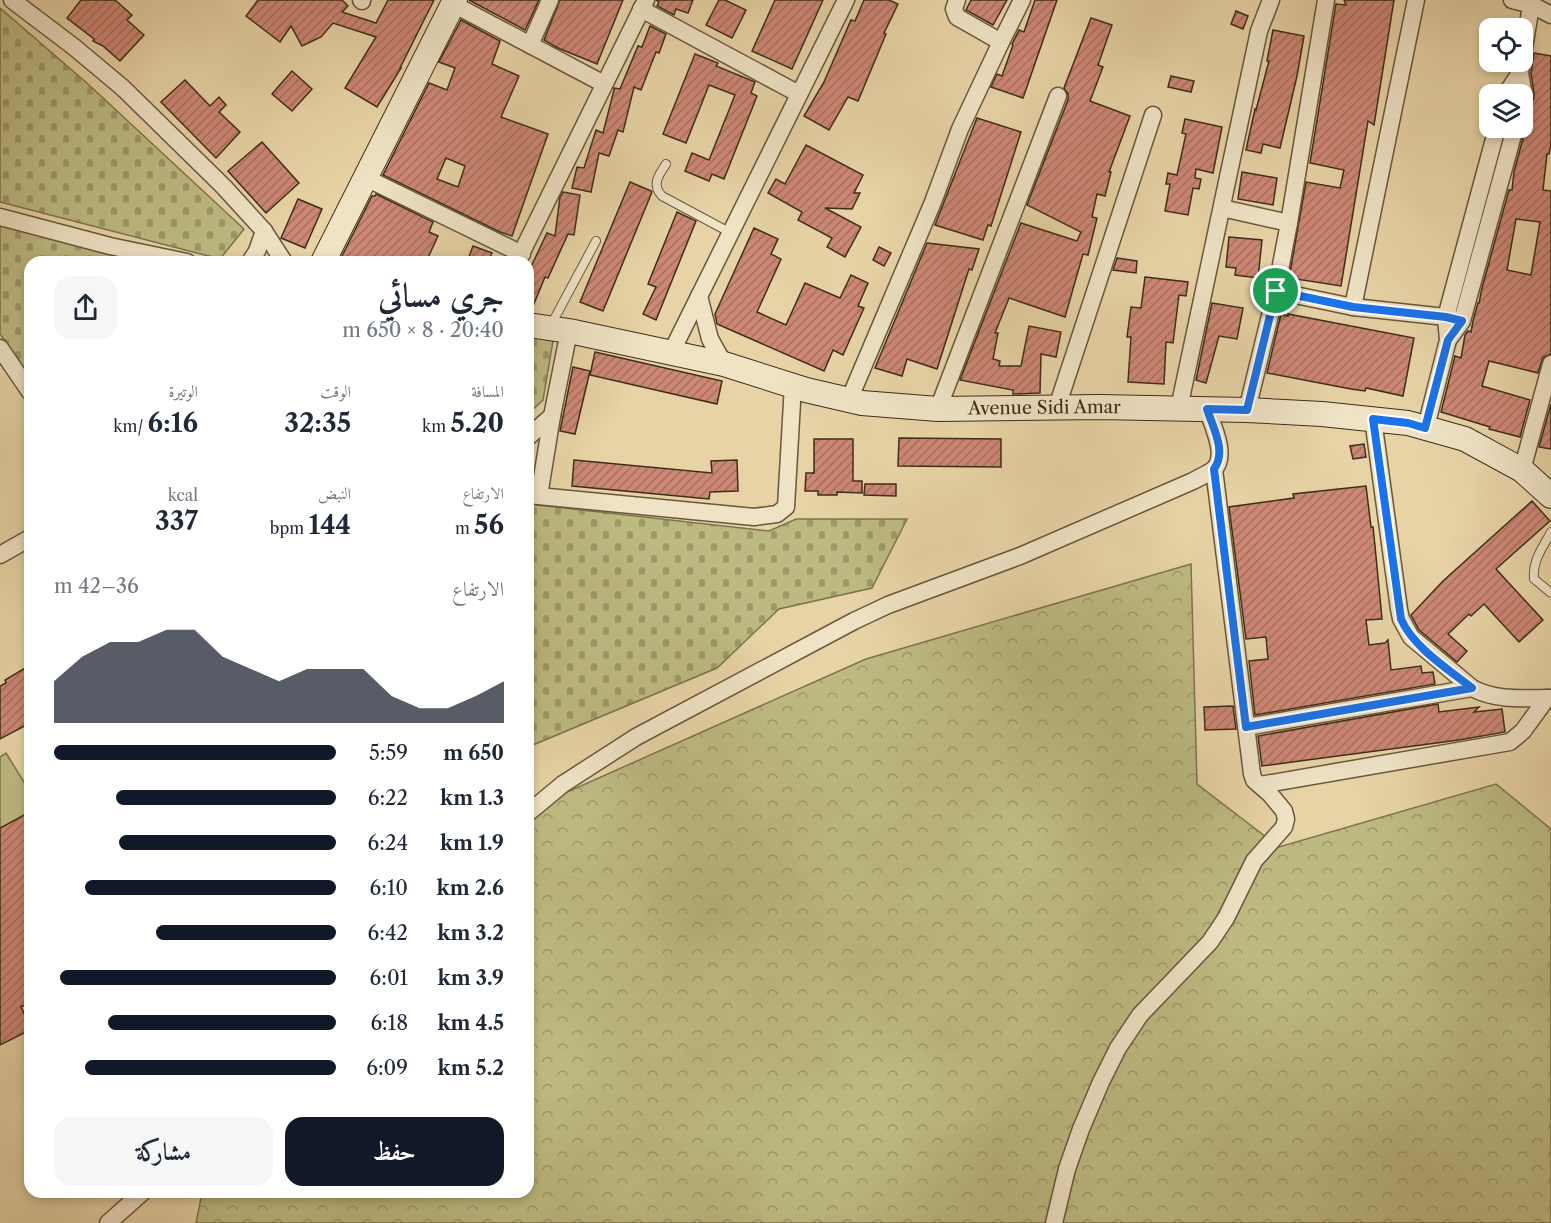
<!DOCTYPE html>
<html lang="ar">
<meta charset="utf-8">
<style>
body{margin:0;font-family:"Libre Caslon Text",Amiri,serif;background:#f6f6f7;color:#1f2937;direction:rtl;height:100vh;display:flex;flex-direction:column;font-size:22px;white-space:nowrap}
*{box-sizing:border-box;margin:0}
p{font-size:20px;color:#747a83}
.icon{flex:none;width:33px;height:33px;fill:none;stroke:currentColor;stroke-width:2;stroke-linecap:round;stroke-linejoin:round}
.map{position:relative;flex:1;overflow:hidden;direction:ltr}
.sheet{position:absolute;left:24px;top:256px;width:510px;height:942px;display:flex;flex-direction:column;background:#fff;border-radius:18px;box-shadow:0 3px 9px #0003;direction:rtl}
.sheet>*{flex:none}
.fabs{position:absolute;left:1479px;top:18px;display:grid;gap:12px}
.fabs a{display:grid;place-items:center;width:54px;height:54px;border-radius:12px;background:#fff;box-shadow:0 3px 9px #0003;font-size:30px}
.pin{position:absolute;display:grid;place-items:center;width:51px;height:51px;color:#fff;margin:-26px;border:3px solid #fff;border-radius:50%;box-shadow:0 2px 6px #0007}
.round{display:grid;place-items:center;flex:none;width:63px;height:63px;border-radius:18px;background:#f6f6f7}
.head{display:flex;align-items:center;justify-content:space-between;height:102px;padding:0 30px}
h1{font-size:33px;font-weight:800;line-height:45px}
.metrics{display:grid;grid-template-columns:repeat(3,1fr);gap:9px;height:102px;padding:6px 30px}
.metrics div{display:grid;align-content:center}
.metrics b{font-size:26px;font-weight:800}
.metrics small{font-size:16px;font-weight:400}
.metrics p{font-size:16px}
.chart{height:168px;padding:12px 30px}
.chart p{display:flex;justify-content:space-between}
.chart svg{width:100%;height:108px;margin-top:6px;fill:#111827;opacity:.7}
.primary-button{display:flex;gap:12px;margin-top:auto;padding:12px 30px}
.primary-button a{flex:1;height:69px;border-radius:18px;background:#111827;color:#fff;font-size:24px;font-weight:800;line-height:69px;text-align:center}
.primary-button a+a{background:#f6f6f7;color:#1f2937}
ul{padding:0 30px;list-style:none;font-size:20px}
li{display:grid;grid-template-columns:96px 72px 1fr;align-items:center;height:45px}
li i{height:15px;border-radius:8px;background:#111827}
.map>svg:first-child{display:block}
.green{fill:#bdba81;stroke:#7d744d;stroke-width:1.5}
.forest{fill:url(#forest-crowns);stroke:#7d744d;stroke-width:1.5}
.cemetery{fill:url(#cemetery-stones);stroke:#7d744d;stroke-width:1.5}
.building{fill:url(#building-hatch);stroke:#3d2e19;stroke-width:1.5;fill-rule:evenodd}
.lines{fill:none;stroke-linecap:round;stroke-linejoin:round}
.lane-casing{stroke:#68573c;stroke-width:10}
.street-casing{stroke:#68573c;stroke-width:19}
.secondary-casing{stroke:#3d2e19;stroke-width:26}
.lane{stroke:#efe2c5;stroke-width:8}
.street{stroke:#efe2c5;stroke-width:16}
.secondary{stroke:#efe2c5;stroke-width:24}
.route-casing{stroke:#fff;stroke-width:12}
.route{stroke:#1a73e8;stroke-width:8}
.labels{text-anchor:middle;stroke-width:4.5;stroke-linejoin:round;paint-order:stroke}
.street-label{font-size:18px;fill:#3d2e19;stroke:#efe2c5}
</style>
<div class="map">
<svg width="1551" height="1223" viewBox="0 0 1551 1223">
<defs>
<pattern id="forest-crowns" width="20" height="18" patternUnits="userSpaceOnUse" patternTransform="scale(1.5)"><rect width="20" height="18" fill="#bdba81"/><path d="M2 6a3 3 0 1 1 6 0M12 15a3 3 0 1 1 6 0" fill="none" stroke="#9b9869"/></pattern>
<pattern id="cemetery-stones" width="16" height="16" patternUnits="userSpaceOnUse" patternTransform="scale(1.5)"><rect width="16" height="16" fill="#bdba81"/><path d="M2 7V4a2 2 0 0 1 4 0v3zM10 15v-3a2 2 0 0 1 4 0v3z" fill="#9b9869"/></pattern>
<pattern id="building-hatch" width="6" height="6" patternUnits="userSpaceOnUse" patternTransform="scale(1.5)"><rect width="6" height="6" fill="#cd8775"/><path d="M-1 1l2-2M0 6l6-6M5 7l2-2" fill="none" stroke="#a86f5f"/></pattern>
</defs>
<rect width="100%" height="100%" fill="#e7d3a6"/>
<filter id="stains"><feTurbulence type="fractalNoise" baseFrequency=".00333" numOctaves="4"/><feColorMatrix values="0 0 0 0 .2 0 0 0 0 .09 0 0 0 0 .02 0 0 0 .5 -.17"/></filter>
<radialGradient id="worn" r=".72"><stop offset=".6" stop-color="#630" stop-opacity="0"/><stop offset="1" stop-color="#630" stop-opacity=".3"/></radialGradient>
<path class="green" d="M6,753L30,792V814L0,833V757Z"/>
<path class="forest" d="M1191,564L1197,784L1279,847L1496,784L1551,829V1223H196L202,1193L528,1192V811L529,809L866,659Z"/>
<g class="cemetery">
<path d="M0,8L88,84L244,229L220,259L0,202Z"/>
<path d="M0,222L164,262H30V377L0,334Z"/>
<path d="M528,331L554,335L543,400L528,414Z"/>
<path d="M528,504L769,531L796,519H907L872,588L779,609L717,668L528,747Z"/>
</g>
<g class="building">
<path d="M81,0H115L132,15L127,20L144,35L120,61L103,46L93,41L94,39L67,18Z"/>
<path d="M258,0H342L348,6L342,12L376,23L388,0H434L400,68H401L377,107L345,88L376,37L333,23L321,37L302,46L291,26L280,42L246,16Z"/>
<path d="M469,0H539L525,30Z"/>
<path d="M560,0H623L597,64L558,48L544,40Z"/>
<path d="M656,0H693L688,13L676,9L674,15L657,6L659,2Z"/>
<path d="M719,0H725L746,10L732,38L706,25Z"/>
<path d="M775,0H823L792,69L752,51Z"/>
<path d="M864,0H889L898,4L884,33L886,34L858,101L848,97L829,130L804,116L824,82L851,20L855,21Z"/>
<path d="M971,0H1007L993,25L966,10Z"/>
<path d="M1035,0H1057L1023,98L991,87L997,74L1002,76L1013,45L1012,44L1019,30L1024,32Z"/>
<path d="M1344,0H1394L1374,125L1368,121L1341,286L1289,278L1306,182L1340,188L1344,170L1310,163L1336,4L1346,5Z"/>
<path d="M1236,11L1248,16L1243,29L1231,24Z"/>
<path d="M1091,18L1112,25L1098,65L1103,67L1090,101L1130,116L1109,172H1111L1105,196L1097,194L1092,217L1097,218L1088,255L1083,254L1065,317L1009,298L995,333H998L993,359L1000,361L999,366H1021L1029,326L1061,332L1056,357L1041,354L1040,393L1013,394V390L960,380L1021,223L1077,241L1081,232L1027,205L1068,100V94L1064,88Z"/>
<path d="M461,20L500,41L492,64L519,76L501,117L548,134L512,236L500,232L383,175L429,83L447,90L455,68L439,62ZM446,158L465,166L458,187L437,179Z"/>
<path d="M650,26L666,34L659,53L656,52L641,90L634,87L623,132L618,130L609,156L599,153L591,192L572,188L577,167L584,168L596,130L603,133L614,90V88L620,89L638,46L642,47Z"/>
<path d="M1273,30L1304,36L1297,76L1280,148L1263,144L1261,153L1246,150L1255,109L1256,110L1269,61H1267Z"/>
<path d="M1534,53L1551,56V144L1549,154H1547L1543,190L1551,191V354L1543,357L1538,373L1489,361L1482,386L1530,400L1520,437L1489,429L1490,427L1441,412L1455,356L1461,358L1465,335L1468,331L1471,332L1473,321L1478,303H1479L1482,288L1509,190H1512L1514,172L1525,131V126L1522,121L1523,110L1529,108L1534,98V93L1531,73ZM1516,219L1540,222L1531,275L1507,270Z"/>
<path d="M695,54L718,63L716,66L755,82L751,93L757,96L724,179L712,174L709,181L685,171L692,153L709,160L735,95L709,85L686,143L663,134Z"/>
<path d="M292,71L312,89L292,111L272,94Z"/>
<path d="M1171,76L1194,81L1191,92L1168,87Z"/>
<path d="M185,80L210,106L219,97L226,105L219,112L240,132L216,158L161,102Z"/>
<path d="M977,118L1021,132L991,226L988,225L983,240L935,225Z"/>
<path d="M1185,119L1222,127L1213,173L1196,169L1195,178L1201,179L1199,189L1193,188L1188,215L1165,211L1170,184H1166L1168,173L1177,175L1186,134L1182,133Z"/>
<path d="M262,142L299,183L266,213L228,171Z"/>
<path d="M806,145L863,175L854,193H860L852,209L825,208L861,227L845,257L827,247L832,238L798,220L802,212L768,193L776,179L785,184Z"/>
<path d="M1242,172L1277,178L1273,205L1238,199Z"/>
<path d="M630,182L651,191L652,192L603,311L580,302Z"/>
<path d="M563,192L580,195L574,235L568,234L548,278L545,277L531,311H528V273L547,233L555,236L560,197Z"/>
<path d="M376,194L433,222L429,232L438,236L426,262H339L372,196H375Z"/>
<path d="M298,199L322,209L305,248L281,238Z"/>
<path d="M677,212L696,221L656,320L643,314L656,287L648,284Z"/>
<path d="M754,228L778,239L771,254L781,259L757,312L786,325L805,283L840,298L851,275L868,283L858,306L864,308L843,355L833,350L824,371L717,324L715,314Z"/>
<path d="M1229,237L1262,240L1258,278L1235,275L1236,268L1226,267Z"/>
<path d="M927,243L979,249L972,270L969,269L937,369L907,359L902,376L875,368Z"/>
<path d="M473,246L492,253L488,262H467Z"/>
<path d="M879,247L891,253L884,266L873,260Z"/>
<path d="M1117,258L1137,261L1136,273L1113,270Z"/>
<path d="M1145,277L1188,282L1186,296L1179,295L1173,343L1166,342L1164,384L1128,382L1131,337H1127L1131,307L1141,308Z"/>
<path d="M1212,303L1243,308L1237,339L1219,336L1206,383L1196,380Z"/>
<path d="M1281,314L1288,316V314L1414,338L1403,396L1366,388L1365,391L1351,389L1267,373Z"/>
<path d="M595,352L722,381L717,404L590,375Z"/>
<path d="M573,367L590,371L575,434L560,431Z"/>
<path d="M1551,404V449L1539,447Z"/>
<path d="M899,438L1001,439V467L898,466Z"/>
<path d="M814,439H853V481H862V493L837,492V495H818V491H805L806,473H814Z"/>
<path d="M1364,444L1366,457L1353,459L1350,446Z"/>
<path d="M574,460L712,473L711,461L737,460L738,491L710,492L709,499L572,486Z"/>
<path d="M865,484H896V496L864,495Z"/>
<path d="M1366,486L1371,527H1373L1375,546L1382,619L1366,620L1369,645L1385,643L1388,640L1391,670L1421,666L1422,673L1433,672L1435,684L1255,715L1249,661L1268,659L1266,637L1246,639L1229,507L1294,498L1293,494Z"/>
<path d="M1532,501L1550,521L1496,569L1543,620L1519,642L1484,604L1471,616L1469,614L1448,634L1467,651L1457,662L1419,630L1411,615L1443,581Z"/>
<path d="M30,665V723L0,739V686L6,683L5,680Z"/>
<path d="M1438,704L1439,712L1479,707L1474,712L1502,709L1505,732L1459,740L1262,766L1258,736Z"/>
<path d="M1233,706L1236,729L1205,730L1204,707Z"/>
<path d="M30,812V1002L21,1007L30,1025V1030L0,1045V828Z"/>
</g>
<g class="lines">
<g class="lane-casing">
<g id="lane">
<path d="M666,164C659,175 651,184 662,196L731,233"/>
<path d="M551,325L596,241"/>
<path d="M1551,532C1543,547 1532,561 1534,579L1551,593"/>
</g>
</g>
<g class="street-casing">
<g id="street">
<path d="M12,0L74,47L123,88L224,187L264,231L284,262"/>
<path d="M361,0L362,1"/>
<path d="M957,0L954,9L957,17L1001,42"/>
<path d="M1512,0L1532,5L1551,15"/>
<path d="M453,4L604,84"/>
<path d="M641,9L799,94"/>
<path d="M530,45L550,0"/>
<path d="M1522,60L1532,0"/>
<path d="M1522,62L1520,73L1524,95L1522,100"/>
<path d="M1506,94L1520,73"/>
<path d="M366,178L522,254"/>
<path d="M1222,208L1289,223"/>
<path d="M0,217L110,246L187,262"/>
<path d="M250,262L257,251L264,231"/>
<path d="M517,262L646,0"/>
<path d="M1276,291L1353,307L1446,317L1456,320"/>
<path d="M699,296L710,339L724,364"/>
<path d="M1353,307L1416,0"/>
<path d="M1448,340L1462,321L1515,128"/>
<path d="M0,348L30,392"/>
<path d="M671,353L846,0"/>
<path d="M849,400L933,202L960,129L1001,42L1022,0"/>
<path d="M1057,407L1153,115"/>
<path d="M1179,408L1259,31L1271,0"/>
<path d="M938,409L1058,96"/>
<path d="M1247,410L1276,291L1289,223L1326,0"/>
<path d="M1373,419L1399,609L1401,619L1411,637L1472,688C1496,701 1524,698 1551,698"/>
<path d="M1426,427L1448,340L1446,317L1497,128"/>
<path d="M528,437L552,416"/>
<path d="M1522,470L1551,364"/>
<path d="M528,495L754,517L777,514L786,507L793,385"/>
<path d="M539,496L552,416L569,331"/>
<path d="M0,555L30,538"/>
<path d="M1246,727L1472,688"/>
<path d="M1260,785L1510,742L1523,731L1547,698"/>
<path d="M528,813L563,784L636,737L854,621L888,605L1020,556L1193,481C1200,477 1208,474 1214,469C1228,456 1212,424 1207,409"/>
<path d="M108,1223L143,1192"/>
<path d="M1054,1223L1067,1169L1081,1129L1101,1082L1118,1048L1140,1015L1210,942L1226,918L1254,861L1284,827L1286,819L1284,811L1270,794L1254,780L1252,774L1214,469"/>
</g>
</g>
<g class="secondary-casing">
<g id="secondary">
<path d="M323,262L455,0"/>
<path id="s1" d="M528,325L569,331L724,364L806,390L862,403L938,409L1100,407L1247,410L1322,414L1408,423L1465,439L1522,470L1551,496"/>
</g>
</g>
<use href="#lane" class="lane"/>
<use href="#street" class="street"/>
<use href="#secondary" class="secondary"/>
</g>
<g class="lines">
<g class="route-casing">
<path id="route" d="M1276,291L1353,307L1446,317L1462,321L1448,340L1425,428L1408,423L1373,419L1401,619C1413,647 1448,669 1472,688L1246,727L1214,469C1227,452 1213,428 1207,409L1247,410Z"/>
</g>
<use href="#route" class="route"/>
</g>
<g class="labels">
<g class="street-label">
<text dy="6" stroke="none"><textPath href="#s1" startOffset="526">Avenue Sidi Amar</textPath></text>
</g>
</g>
<rect width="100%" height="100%" filter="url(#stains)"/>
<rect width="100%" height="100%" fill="url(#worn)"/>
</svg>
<div class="fabs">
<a><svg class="icon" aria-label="locate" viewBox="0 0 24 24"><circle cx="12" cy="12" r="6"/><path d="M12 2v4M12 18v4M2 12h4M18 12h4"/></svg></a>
<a><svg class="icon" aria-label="layers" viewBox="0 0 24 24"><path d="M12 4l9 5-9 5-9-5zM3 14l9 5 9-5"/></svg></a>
</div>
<div class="pin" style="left:1276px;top:291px;background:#1e9e55"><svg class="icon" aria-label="arrive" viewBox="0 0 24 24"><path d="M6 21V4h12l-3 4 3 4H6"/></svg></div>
<section class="sheet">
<div class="head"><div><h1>جري مسائي</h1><p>20:40 · 8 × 650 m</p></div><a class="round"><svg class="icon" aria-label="share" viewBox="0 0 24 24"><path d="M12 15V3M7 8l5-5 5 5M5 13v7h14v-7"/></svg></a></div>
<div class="metrics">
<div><p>المسافة</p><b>5.20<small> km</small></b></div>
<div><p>الوقت</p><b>32:35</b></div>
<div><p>الوتيرة</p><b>6:16<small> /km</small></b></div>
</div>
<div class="metrics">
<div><p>الارتفاع</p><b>56<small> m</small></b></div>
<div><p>النبض</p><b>144<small> bpm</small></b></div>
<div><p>kcal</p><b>337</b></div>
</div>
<div class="chart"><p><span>الارتفاع</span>36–42 m</p>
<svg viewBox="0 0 160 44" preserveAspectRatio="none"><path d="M0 44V27L10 17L20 11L30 11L40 6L50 6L60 17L70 22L80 27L90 22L100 22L110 22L120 33L130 38L140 38L150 33L160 27V44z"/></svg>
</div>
<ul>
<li><b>650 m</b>5:59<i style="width:100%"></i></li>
<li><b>1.3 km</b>6:22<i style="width:78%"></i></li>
<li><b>1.9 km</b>6:24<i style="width:77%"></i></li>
<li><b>2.6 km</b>6:10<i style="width:89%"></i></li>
<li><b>3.2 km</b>6:42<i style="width:64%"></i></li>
<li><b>3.9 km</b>6:01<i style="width:98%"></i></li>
<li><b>4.5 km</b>6:18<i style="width:81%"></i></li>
<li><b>5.2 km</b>6:09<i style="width:89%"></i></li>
</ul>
<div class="primary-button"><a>حفظ</a><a>مشاركة</a></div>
</section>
</div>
